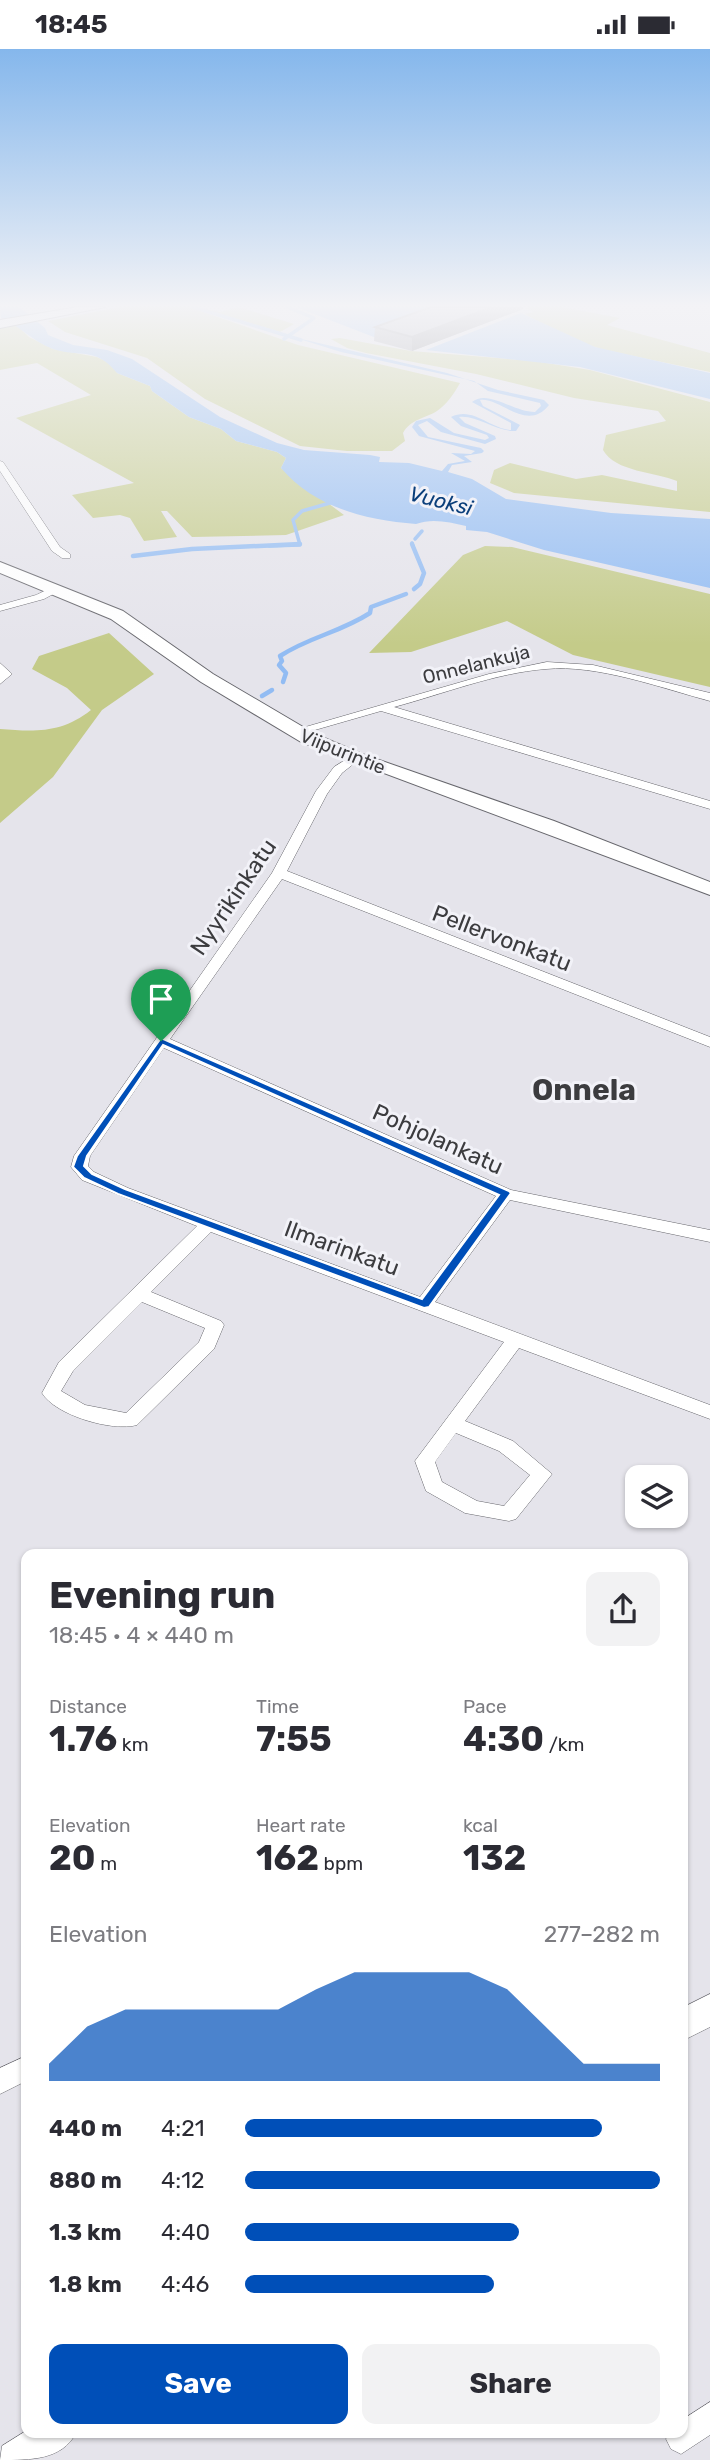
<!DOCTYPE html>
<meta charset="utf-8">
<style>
body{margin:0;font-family:Rubik,sans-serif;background:#f2f2f3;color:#2b2b33;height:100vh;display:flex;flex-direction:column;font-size:26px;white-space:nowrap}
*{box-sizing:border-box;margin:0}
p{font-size:23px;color:#7c7c81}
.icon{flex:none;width:38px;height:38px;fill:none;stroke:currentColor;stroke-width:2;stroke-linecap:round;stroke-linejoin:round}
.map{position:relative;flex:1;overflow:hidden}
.sheet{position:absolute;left:21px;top:1500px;width:667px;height:889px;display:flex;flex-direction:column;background:#fff;border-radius:14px;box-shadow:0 2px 5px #0004}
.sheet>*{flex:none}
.fabs{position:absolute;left:625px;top:1416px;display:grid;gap:14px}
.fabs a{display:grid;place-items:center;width:63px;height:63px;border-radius:14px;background:#fff;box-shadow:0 2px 5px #0004;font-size:35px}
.pin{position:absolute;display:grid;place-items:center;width:60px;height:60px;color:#fff;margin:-72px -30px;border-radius:50% 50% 50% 0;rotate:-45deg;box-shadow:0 0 7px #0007}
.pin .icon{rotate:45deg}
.round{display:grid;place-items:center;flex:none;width:74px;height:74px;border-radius:14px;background:#f2f2f3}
.summary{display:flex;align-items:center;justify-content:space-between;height:119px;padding:0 28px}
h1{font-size:38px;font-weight:700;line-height:52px}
.stats{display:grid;grid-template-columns:repeat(3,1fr);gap:10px;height:119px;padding:7px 28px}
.stats div{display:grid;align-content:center}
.stats b{font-size:35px;font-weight:700}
.stats small{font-size:19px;font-weight:400}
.stats p{font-size:19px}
.chart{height:196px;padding:14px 28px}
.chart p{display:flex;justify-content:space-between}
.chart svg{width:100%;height:126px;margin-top:7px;fill:#004fb8;opacity:.7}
.cta{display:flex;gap:14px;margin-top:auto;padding:14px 28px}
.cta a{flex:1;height:80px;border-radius:14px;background:#004fb8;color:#fff;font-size:28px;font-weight:700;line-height:80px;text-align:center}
.cta a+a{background:#f2f2f3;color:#2b2b33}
ul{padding:0 28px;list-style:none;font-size:23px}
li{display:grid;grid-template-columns:112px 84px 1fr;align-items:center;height:52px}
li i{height:18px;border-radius:9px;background:#004fb8}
.status{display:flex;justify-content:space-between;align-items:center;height:49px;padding:0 35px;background:#fff;direction:ltr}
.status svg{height:19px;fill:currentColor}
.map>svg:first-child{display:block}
.green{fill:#c4cb89}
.water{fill:#92bcf3}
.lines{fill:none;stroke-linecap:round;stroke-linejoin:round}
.stream-far1{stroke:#92bcf3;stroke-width:3.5}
.stream{stroke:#92bcf3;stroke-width:4.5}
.minor-casing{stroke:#67676d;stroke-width:1}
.tertiary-casing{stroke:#67676d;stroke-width:1}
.secondary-casing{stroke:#67676d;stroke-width:2}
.minor{fill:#fff;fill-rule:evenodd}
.tertiary{fill:#fff;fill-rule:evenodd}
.secondary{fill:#fff;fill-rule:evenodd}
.wall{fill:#98989d}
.shaded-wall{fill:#7c7c80}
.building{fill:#b1b1b7;stroke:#7c7c80;stroke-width:2}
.route{fill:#004fb8;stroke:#fff;stroke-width:2;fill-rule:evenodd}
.labels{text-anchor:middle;stroke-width:6;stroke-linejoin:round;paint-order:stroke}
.far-street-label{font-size:19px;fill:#3c3c3f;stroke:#f2f2f8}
.far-water-label{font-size:21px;font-style:italic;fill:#0a3e7a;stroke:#f2f2f8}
.street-label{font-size:23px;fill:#3c3c3f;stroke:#f2f2f8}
.district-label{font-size:30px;font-weight:bold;fill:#3c3c3f;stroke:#f2f2f8}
</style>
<div class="status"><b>18:45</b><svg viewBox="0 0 49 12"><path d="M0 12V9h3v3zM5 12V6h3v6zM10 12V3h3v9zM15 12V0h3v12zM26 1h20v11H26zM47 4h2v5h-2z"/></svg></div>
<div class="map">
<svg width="710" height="2411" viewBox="0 0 710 2411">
<rect width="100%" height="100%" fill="#e5e4eb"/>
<g class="green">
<path d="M120,258H189L298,296L460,334C454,345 447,355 437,362C424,370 411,370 403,384L405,392L392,402H347L300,397L205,350L147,309L65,283L48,272Z"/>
<path d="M195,258L220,263L238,258L294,275L280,283Z"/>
<path d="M529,258H562L620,269L607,276L710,304V323L604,301L567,289L525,265L533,263L526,259Z"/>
<path d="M17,276L29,288L53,300L97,308L114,316L117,324L150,337L152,342L189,368L221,380L236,392L277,403L286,409L281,419L344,466L286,486L192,488L167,462H161L177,488L144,492L130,469L120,466L93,469L72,446L134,434L16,369L91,346L37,314L0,321V278Z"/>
<path d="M340,289L411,302L534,312L590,321L710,353V463L514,444L490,434L494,421L510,414L576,430L602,426L677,442V432C656,423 615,423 603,401L606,386L666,372L658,362L574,349L476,325L366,304L347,299L331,290Z"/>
<path d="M485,497L512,498L710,545V638L573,606L507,572L411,603L369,604L463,506Z"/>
<path d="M109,584L154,625L102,661L53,728L0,774V680C36,683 62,684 91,661L67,639L32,620L39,607Z"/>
</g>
<g class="water">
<path d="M0,258H19L45,279L48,286L73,296L107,301L132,310L220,368L277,394L304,401L370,406L380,408L379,413L409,414L442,422L448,415L465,412L451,404L471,405L475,402L419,387L412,378L416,372L430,369L454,384L485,391L489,389L487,386L461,377L451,368C473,357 490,380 511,381V374L472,353C488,340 513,363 535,363L541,357L540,354L488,342L474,332L341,303L293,288L447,324L498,341L544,351L549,356C527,384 500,348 480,351L483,357L520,376L516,382C496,383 478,366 459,368L465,374L495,387L496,390L485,395L441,383L427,372L418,376L428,388L481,399L484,402L482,404L464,407L472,413L452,416L448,423L472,430L506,450L611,464L710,470V539L544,501L487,483L466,481V477C449,473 432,469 416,475C366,471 315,459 281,419L286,409L277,403L236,392L221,380L189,368L152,342L150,337L117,324C95,297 81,309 53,300C32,292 20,277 1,269Z"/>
<path d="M296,258H468L379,290Z"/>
<path d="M521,264L595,298L710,324V350L580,318L426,301Z"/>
</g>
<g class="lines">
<g class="stream-far1">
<path d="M193,258L301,291"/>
<path d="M284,290L314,269L287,258"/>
<path d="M415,490L422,482"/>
<path d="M412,494L413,497"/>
<path d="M269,497L300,496L293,471L302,462L337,452"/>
</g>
<g class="stream">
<path d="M412,495L424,524L420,535L414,540"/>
<path d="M133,507L192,500L300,495"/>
<path d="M283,633L286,624L279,616L282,612L280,607C311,587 339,584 370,564L371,558L406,545"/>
<path d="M262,647L272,641"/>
</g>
<g class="minor-casing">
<g id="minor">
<path d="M0,412L3,413L60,498L70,505V509H62L52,502L0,422Z"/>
<path d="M55,537L60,540L59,542L44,550L0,562V556L36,546Z"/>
<path d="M547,613L593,616L710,644V652C661,639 597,615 546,620C495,624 443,645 394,658L710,752V760L381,662L294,687L288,683L489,625Z"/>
<path d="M0,614L12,625L0,635Z"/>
<path d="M355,705L361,709L342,724L327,745L287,822L710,988V998L282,830L170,990L511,1141L710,1181V1193L510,1151L435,1253L710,1356V1370L519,1299L465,1372L513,1392L552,1425L516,1470L509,1472L465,1464L426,1442L415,1412L504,1293L211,1183L151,1243L221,1272L224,1276L214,1300L137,1376C112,1383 55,1366 42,1344L59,1313L197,1177L82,1131L71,1118L74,1107L272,824L316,742L334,718ZM164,999L496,1147L420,1248L128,1139L94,1123L88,1117L90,1107ZM142,1253L205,1279L199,1293L126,1364L85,1356L61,1342L73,1322ZM456,1384L499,1402L530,1426L504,1457L477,1452L442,1433L435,1413Z"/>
<path d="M26,2007V2032L0,2045V2019Z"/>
<path d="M710,2353V2386L681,2405L671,2400L666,2390L669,2384H682V2371Z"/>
</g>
</g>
<g class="tertiary-casing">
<g id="tertiary">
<path d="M710,1945V1978L682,1992V1959Z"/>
<path d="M26,2382V2384H76C62,2411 31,2411 0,2411L2,2397Z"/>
</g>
</g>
<g class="secondary-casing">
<g id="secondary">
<path d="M78,258H105L0,279V271Z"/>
<path d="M0,513L123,562L213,625L315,685L362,705L554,772L710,833V846L301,693L201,633L111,570L0,524Z"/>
</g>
</g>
<use href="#minor" class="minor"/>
<use href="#tertiary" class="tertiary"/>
<use href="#secondary" class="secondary"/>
</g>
<path class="wall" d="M523,260L412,302L374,292L375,278Z"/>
<path class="shaded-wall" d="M492,258H523V260L412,302V288Z"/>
<path class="building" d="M431,258H492L412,288L375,278Z"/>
<linearGradient id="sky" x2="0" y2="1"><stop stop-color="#85b7ec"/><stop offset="0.43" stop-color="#f3f3f6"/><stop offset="1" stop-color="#f3f3f6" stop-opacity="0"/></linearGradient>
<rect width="710" height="596" fill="url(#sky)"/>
<path class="route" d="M161,989L509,1142L511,1144L429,1258L424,1259L118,1145L84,1129L73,1118L77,1107ZM163,996L499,1146L422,1250L125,1140L92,1125L84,1117L87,1107Z"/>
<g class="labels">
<g class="far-street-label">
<text transform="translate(476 615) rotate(-14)" y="7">Onnelankuja</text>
<text transform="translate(343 702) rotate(22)" y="7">Viipurintie</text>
</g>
<g class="far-water-label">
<text transform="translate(441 452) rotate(14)" y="7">Vuoksi</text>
</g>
<g class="street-label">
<text transform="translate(233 848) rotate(-56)" y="8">Nyyrikinkatu</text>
<text transform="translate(502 889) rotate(21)" y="8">Pellervonkatu</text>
<text transform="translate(438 1090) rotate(24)" y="8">Pohjolankatu</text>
<text transform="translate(342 1199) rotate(20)" y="8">Ilmarinkatu</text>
</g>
<g class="district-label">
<text x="584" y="1051">Onnela</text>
</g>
</g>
</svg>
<div class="fabs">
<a><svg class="icon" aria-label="layers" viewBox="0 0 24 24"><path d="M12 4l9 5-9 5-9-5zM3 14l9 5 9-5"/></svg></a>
</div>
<div class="pin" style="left:161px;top:992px;background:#1e9e55"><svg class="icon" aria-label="arrive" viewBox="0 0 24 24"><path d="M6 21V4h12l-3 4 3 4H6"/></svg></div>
<section class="sheet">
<div class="summary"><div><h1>Evening run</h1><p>18:45 · 4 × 440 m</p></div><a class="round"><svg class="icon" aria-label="share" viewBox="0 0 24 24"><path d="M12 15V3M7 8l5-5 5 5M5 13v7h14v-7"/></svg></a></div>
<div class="stats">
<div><p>Distance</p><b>1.76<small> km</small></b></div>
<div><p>Time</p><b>7:55</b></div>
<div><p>Pace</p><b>4:30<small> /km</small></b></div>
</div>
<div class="stats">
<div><p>Elevation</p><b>20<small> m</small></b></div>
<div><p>Heart rate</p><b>162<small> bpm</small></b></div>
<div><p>kcal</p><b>132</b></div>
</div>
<div class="chart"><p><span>Elevation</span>277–282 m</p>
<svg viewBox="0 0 160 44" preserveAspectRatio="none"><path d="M0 44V38L10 25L20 19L30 19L40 19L50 19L60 19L70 12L80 6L90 6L100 6L110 6L120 12L130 25L140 38L150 38L160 38V44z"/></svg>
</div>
<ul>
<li><b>440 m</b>4:21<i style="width:86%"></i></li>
<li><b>880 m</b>4:12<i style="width:100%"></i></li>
<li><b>1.3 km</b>4:40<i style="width:66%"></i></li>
<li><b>1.8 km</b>4:46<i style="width:60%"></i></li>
</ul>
<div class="cta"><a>Save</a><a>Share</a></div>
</section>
</div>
